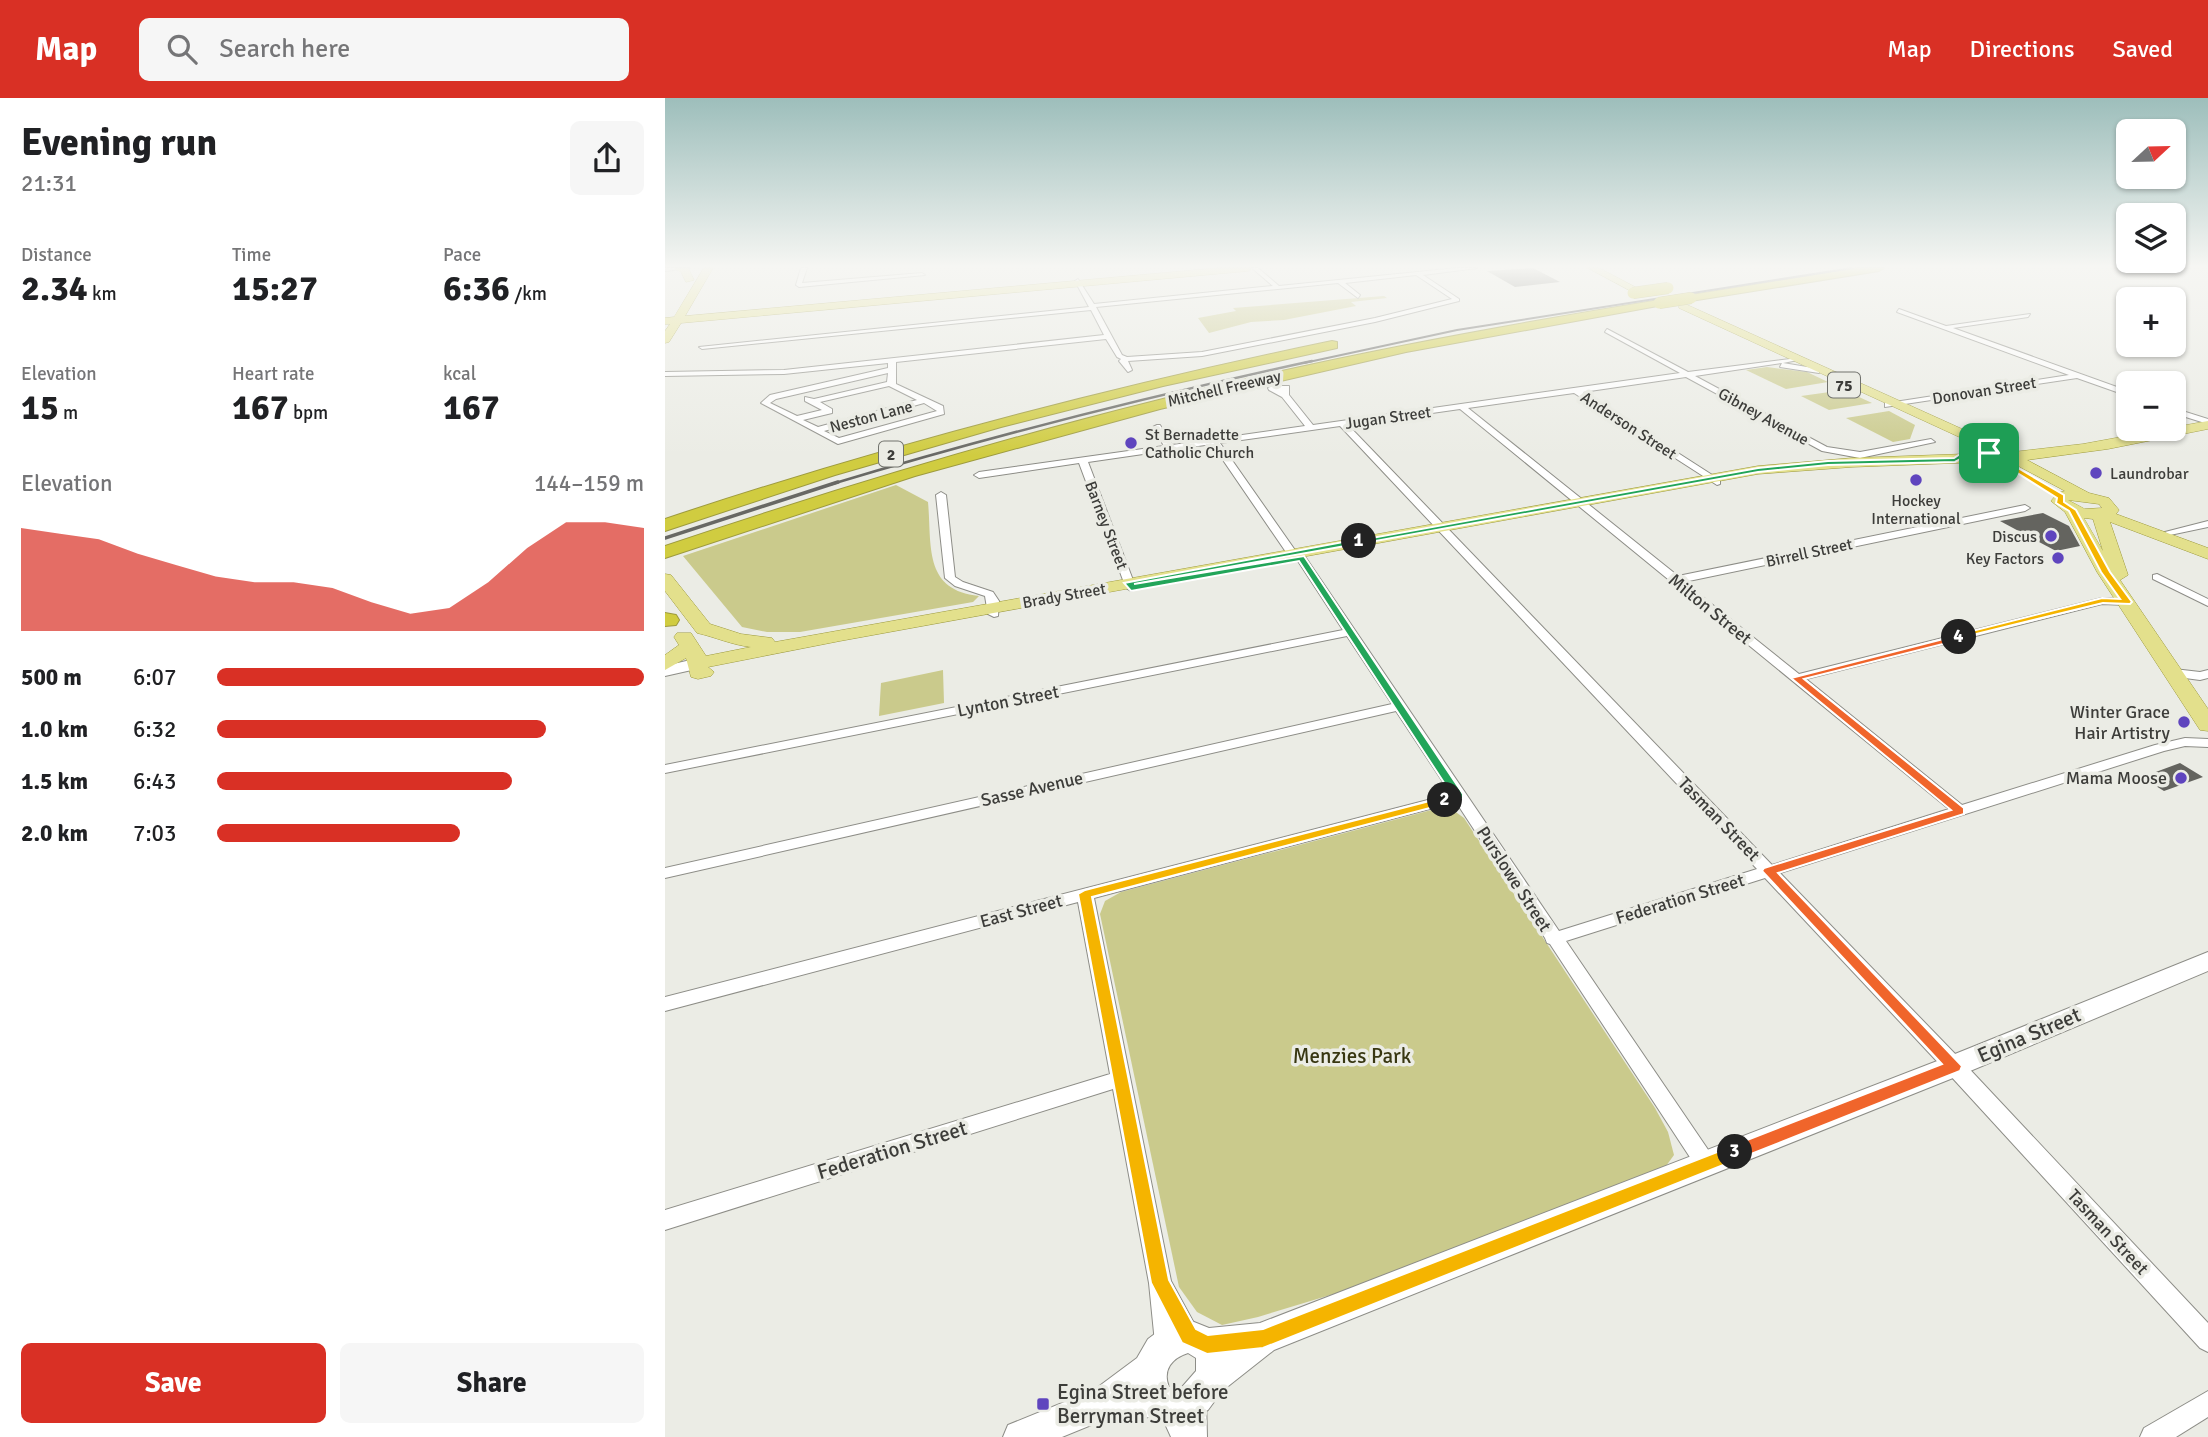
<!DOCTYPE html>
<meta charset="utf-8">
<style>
body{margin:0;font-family:Signika,sans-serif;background:#f6f6f6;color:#202124;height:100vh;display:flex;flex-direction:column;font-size:26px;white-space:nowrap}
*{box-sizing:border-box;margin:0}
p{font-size:23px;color:#757577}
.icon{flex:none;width:38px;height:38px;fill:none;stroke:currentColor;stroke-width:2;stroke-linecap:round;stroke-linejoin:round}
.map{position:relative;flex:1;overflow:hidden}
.sheet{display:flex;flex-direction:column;background:#fff;width:665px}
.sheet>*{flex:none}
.needle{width:46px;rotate:68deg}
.tools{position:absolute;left:1451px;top:21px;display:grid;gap:14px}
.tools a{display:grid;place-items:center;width:70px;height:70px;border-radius:10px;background:#fff;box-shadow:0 2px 5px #0004;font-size:35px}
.pin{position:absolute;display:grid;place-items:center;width:60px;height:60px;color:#fff;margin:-30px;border-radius:14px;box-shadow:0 4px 10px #0006}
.km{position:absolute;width:35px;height:35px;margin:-18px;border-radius:50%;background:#222;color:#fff;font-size:19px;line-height:35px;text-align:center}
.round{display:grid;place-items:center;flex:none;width:74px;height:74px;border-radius:10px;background:#f6f6f6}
.overview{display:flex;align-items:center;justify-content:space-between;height:119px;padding:0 21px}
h1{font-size:38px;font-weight:800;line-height:52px}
.stats{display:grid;grid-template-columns:repeat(3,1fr);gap:10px;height:119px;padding:7px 21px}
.stats div{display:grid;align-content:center}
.stats b{font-size:35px;font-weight:800}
.stats small{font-size:19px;font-weight:400}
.stats p{font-size:19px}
.chart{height:196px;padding:14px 21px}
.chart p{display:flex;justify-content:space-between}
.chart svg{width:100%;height:126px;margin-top:7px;fill:#d93025;opacity:.7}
.button{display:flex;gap:14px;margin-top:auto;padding:14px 21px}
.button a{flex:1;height:80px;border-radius:10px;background:#d93025;color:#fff;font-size:28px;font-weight:800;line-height:80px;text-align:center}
.button a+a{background:#f6f6f6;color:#202124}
ul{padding:0 21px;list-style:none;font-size:23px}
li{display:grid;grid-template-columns:112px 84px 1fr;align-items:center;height:52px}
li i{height:18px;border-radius:9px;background:#d93025}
header{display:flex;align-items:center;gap:42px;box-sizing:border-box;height:98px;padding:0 35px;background:#d93025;color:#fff}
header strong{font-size:33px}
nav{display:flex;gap:38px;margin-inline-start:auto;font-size:24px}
.search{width:490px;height:63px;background:#f6f6f6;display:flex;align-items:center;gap:18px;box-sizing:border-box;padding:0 24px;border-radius:10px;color:#757577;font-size:26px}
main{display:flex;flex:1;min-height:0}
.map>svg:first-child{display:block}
.green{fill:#caca8c}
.building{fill:#64645f}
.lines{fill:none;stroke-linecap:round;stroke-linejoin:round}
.street-casing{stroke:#8d8d87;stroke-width:2}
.secondary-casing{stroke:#8d8d87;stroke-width:2}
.primary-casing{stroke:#9d9a3e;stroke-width:1}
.highway-casing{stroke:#9d9a3e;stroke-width:2}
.street{fill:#fff;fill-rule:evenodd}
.secondary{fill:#fff;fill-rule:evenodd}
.primary{fill:#e3e08c;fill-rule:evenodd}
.highway{fill:#d0cc40;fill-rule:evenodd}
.rail-far2{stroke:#686864;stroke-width:2}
.rail-far1{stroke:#686864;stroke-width:2.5}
.rail{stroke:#686864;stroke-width:3.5}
.highway-bridge-casing{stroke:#9d9a3e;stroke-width:12;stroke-linecap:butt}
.highway-bridge{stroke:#d0cc40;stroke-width:11}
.split-1{fill:#22a559;stroke:#fff;stroke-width:2}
.split-2{fill:#22a559;stroke:#fff;stroke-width:2}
.split-3{fill:#f5b400;stroke:#fff;stroke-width:2}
.split-4{fill:#f0652b;stroke:#fff;stroke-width:2}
.split-5{fill:#f5b400;stroke:#fff;stroke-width:2}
.poi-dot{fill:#5f45be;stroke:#ebece5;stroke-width:2.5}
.labels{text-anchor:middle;stroke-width:7;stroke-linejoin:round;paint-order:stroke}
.shield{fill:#ebece5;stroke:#71726d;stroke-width:2}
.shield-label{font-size:16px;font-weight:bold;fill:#3d3d3a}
.far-street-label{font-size:16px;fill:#3d3d3a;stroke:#ebece5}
.far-poi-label{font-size:16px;fill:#3d3d3a;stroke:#ebece5;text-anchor:start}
.street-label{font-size:18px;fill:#3d3d3a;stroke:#ebece5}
.poi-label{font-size:18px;fill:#3d3d3a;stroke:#ebece5;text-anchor:end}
.near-street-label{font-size:21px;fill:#3d3d3a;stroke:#ebece5}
.near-park-label{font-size:21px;fill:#383712;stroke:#ebece5}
.near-poi-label{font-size:21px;fill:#3d3d3a;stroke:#ebece5;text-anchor:start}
</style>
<header>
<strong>Map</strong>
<div class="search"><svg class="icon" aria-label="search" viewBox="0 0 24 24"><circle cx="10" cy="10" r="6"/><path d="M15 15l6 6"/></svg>Search here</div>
<nav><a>Map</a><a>Directions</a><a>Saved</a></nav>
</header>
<main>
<section class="sheet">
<div class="overview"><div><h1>Evening run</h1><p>21:31</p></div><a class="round"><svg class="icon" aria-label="share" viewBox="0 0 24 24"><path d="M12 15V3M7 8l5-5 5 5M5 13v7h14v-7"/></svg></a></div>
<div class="stats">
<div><p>Distance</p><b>2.34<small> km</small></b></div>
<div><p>Time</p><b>15:27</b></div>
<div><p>Pace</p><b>6:36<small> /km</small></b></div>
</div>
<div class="stats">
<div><p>Elevation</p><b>15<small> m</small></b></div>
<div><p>Heart rate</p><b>167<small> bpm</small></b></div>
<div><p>kcal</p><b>167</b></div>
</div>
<div class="chart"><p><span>Elevation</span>144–159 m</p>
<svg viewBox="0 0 160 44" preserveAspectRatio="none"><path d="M0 44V8L10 10L20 12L30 17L40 21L50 25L60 27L70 27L80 29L90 34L100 38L110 36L120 27L130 15L140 6L150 6L160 8V44z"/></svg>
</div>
<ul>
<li><b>500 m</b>6:07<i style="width:100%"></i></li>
<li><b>1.0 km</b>6:32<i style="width:77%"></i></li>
<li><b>1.5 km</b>6:43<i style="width:69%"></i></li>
<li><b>2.0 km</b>7:03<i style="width:57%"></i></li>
</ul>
<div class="button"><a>Save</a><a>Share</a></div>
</section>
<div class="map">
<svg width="1543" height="1339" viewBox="0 0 1543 1339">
<rect width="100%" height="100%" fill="#ebece5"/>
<g class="green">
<path d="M719,198L722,200L686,204L691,208L619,222L586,224L544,235L533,220L571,213L568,210Z"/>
<path d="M1102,269L1142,274L1163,284L1121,291L1081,272Z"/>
<path d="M1179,292L1207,305L1164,312L1136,298Z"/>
<path d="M1224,313L1250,327L1245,341L1228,344L1181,320Z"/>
<path d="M231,387L263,404C267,448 258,492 314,498L308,504L135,534H102L77,529L18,458Z"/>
<path d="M278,572L279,605L214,618L216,585Z"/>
<path d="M774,710L788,712L799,720L990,1010L1003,1034L1009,1057L1001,1068L715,1182L593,1219L557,1227L532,1214L514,1189L435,816L440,803L456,794Z"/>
</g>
<g class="building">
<path d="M868,170L895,184L850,189L822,173Z"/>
<path d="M1378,415L1404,428L1415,448L1391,453L1335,423Z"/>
<path d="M1515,665L1538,679L1499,693L1486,685L1497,681L1488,675Z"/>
</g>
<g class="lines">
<g class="street-casing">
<g id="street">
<path d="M136,170H142L137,185L257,175L260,177L134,189L131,187Z"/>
<path d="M587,170H593L614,188L792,170H812L758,177L794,201V203L710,224L537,258L463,263L467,272L463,274L454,263L456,261L452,259L441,241L231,264V286L278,308L279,316L173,346L96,305L105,297L223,270V265L119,276L0,278V274L119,272L439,237L426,212L37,251L34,249L424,209L410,183L413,181L429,206L608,188ZM751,177L787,201L710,220L537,254L462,259L457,257L431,209L673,185L693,200L695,197L680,185ZM223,275L222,284L149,301L140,299V303L157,312L132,318L105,305L111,301ZM224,288L252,302L153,329L138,322L167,315V311L155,304ZM259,305L272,313L174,340L159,333Z"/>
<path d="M1234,211L1281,228L1365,216L1363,219L1288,230L1463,293V298L1412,280L1220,309V305H1223L1404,277L1232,214Z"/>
<path d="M942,231L1023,274L1133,260V262L1118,265L1154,271V275L1115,269L1117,265L1030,278L1162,349L1195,354L1266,341L1270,344L1195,360L1157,353L1021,279L918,294L1055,382V386L1052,387L909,295L803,310L1013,478L1360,407L1365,410L1360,413L1019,484L1134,576L1437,500L1462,501L1468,504L1462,507L1437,506L1141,581L1297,707L1490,647L1520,640L1543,641V649L1520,648L1499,653L1115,775L1296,962L1543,1225V1254L1535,1250L1282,974L1100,780L901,843L1048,1059L1051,1066L1048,1073L1041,1075L1034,1073L885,846L882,845L880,840L791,704L429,800L506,1183L536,1238L532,1246L524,1250L516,1246L514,1243L510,1253L502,1257L494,1253L490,1245L484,1185L448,991L0,1132V1112L445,976L413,804L0,913V899L786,696L731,613L0,780V770L727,606L682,538L0,675V667L678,532L631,460L636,457L641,460L894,833L1092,771L675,328L555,345L632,455L627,458L623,457L547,346L423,364L471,490L466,493L461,490L414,365L314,380L309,377L314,374L499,348L488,329L492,327H495L507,347L640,328L617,299L604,292L603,290L607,288H624V297L648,327L1015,275L940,234ZM795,311L1284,711L1107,767L683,327Z"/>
<path d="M1508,310L1543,321V326L1508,315Z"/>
<path d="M276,394L281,397L290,479L298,484L328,494L334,503L333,518L329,519L323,516L320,498L290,488L280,480L271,397Z"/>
<path d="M1543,423V429L1505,437L1500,434Z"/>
<path d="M1492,476L1543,501V508L1488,481V477Z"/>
<path d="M1509,571L1535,574L1543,572V580L1535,582L1505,578L1503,575L1505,572Z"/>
<path d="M529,1289L538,1292L541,1301L542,1339H506L491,1306L494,1297L503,1294L512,1297L517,1307L520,1292Z"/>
<path d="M1543,1293V1319L1511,1339H1475L1479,1330Z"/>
</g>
</g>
<g class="secondary-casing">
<g id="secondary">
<path d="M0,170H25L0,173Z"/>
<path d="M34,560L40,561L42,565L40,569L0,578V568Z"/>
<path d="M1543,854V873L1298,976L609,1252L557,1293L543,1312L521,1322L502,1323L492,1319L441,1321L397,1339H338L343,1327L429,1292L472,1260L483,1241L495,1232L524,1222L544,1230L595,1225L1280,960ZM523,1255L531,1260V1273L517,1289H504C497,1272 507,1260 523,1255Z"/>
</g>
</g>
<g class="primary-casing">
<g id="primary">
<path d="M9,170H23L29,182L21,184L16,174Z"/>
<path d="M39,170H48L20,218L553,170H587L583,173L16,225L4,244L0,245V233L5,226H0V220L9,219Z"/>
<path d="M923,170H934L974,191L966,193Z"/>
<path d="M1018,205L1348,354L1418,346L1543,323V331L1443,351L1362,362L1424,395L1444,400L1454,412L1451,416L1543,450V461L1445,424L1463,477L1455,482L1543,611V633L1535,632L1432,474L1400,414L1386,403L1393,395L1400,393L1344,363L1187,369L1093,376L175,543L43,569L49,574L46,578L33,581L26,579L21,560L0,572V557L14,547L9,539L12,535H26L41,558L86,549C67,547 50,539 32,535L0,493V476L6,477L45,526L76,536L107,540L110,544L1093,368L1187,360L1329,355L1014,210V206ZM1403,402L1434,406L1437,410L1420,411ZM1419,420L1428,421L1438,453Z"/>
</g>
</g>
<g class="highway-casing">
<g id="highway">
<path d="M1194,170H1219L1214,173L1026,203L1020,200L1026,197Z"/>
<path d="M994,202L1000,205L998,207L741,254L495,311L250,378L0,460V448C161,394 322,345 486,304C654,261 824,230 994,202Z"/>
<path d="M667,243L672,244V250L498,288L336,329L170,377L0,433V421C219,348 441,290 667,243Z"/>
<path d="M0,515L11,517L14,522L11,527L0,528Z"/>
</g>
</g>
<use href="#street" class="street"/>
<use href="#secondary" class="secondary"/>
<use href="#primary" class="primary"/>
<use href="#highway" class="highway"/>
<path class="rail-far2" d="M639,265L792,232L1187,170"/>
<path class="rail-far1" d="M167,386C326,338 485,298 647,263"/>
<path class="rail" d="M0,440L173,384"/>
<g class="highway-bridge-casing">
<g id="highway-bridge">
<path d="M968,195L1003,190"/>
<path d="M994,205L1026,200"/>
</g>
</g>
<use href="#highway-bridge" class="highway-bridge"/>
</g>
<linearGradient id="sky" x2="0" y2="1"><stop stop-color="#9dbebb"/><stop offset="0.47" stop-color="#f6f6f3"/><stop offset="1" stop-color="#f6f6f3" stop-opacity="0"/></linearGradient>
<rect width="1543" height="358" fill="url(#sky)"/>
<path class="split-1" d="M1303,345L1328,355L1322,356L1307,350L1303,357L1290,364L1163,367L1093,374L694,446L690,443L1093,370L1163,363L1289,360L1298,354Z"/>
<path class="split-2" d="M694,441L697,445L469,486L639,458L798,696V701L776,705V700L787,697L634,463L466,493L459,485Z"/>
<path class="split-3" d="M780,699L786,702L784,705L427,799L504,1182L531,1231L543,1237L598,1231L1070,1047L1076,1049L1079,1054L1076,1060L598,1250L542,1256L517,1245L486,1185L413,796L420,792Z"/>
<path class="split-4" d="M1294,537H1298V541L1139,581L1299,710V716L1113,775L1297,968L1295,973L1076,1060L1070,1062L1064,1060L1062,1054L1064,1049L1277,966L1097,773L1099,770L1286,712L1126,580Z"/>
<path class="split-5" d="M1324,353L1399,397V404L1411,412L1445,474L1467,504L1465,506L1438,505L1291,541V537L1437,500L1455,501L1436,474L1404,413L1391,405L1392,400L1322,356Z"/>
<g class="poi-dot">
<circle cx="466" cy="345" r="7"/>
<circle cx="1431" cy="375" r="7"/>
<circle cx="1251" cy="382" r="7"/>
<circle cx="1386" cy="438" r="7"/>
<circle cx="1393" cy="460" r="7"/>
<circle cx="1519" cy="624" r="7"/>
<circle cx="1516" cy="680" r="7"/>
<rect x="371" y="1299" width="14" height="14" rx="3.5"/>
</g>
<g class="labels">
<g class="shield">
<rect x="1163" y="274.5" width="32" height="25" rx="5"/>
<rect x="214" y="343.5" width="24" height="25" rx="5"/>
</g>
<g class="shield-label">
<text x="1179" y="293">75</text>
<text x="226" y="362">2</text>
</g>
<g class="far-street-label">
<text transform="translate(559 290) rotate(-13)" y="6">Mitchell Freeway</text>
<text transform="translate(1319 292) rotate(-9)" y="6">Donovan Street</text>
<text transform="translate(206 318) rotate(-15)" y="6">Neston Lane</text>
<text transform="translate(1099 318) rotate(29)" y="6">Gibney Avenue</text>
<text transform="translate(723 319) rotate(-8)" y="6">Jugan Street</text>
<text transform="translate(964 327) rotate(33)" y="6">Anderson Street</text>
<text transform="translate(442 427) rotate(69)" y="6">Barney Street</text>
<text transform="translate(1144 454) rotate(-12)" y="6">Birrell Street</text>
<text transform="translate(399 497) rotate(-10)" y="6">Brady Street</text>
</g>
<g class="far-poi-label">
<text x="480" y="342">St Bernadette<tspan x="480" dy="18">Catholic Church</tspan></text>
<text x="1445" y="381">Laundrobar</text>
<text x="1251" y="408" text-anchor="middle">Hockey<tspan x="1251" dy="18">International</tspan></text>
<text x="1372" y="444" text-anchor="end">Discus</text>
<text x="1379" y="466" text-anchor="end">Key Factors</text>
</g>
<g class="street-label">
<text transform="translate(1045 511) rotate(39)" y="6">Milton Street</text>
<text transform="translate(343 603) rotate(-11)" y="6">Lynton Street</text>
<text transform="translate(367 691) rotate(-13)" y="6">Sasse Avenue</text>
<text transform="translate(1054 721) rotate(46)" y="6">Tasman Street</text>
<text transform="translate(849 781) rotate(57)" y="6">Purslowe Street</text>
<text transform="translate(1015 801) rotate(-17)" y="6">Federation Street</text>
<text transform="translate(356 813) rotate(-15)" y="6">East Street</text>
<text transform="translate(1443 1134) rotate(47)" y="6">Tasman Street</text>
</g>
<g class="poi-label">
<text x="1505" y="620">Winter Grace<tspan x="1505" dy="21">Hair Artistry</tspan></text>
<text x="1502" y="686">Mama Moose</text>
</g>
<g class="near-street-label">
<text transform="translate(1364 937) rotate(-23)" y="7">Egina Street</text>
<text transform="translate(227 1052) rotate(-17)" y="7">Federation Street</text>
</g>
<g class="near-park-label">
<text x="687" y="965">Menzies Park</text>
</g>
<g class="near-poi-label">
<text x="392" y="1301">Egina Street before<tspan x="392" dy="24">Berryman Street</tspan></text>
</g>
</g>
</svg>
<div class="tools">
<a><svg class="needle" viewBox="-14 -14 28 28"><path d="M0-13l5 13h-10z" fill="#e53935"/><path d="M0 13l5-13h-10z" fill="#757577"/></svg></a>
<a><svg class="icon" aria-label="layers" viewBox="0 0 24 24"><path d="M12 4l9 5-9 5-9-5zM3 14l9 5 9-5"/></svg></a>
<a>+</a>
<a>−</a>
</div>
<div class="pin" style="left:1324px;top:355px;background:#1e9e55"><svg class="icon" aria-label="arrive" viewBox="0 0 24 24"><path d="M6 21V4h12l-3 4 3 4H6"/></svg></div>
<b class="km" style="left:694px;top:443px">1</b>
<b class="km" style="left:780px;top:702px">2</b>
<b class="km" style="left:1070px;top:1054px">3</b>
<b class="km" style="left:1294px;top:539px">4</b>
</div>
</main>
